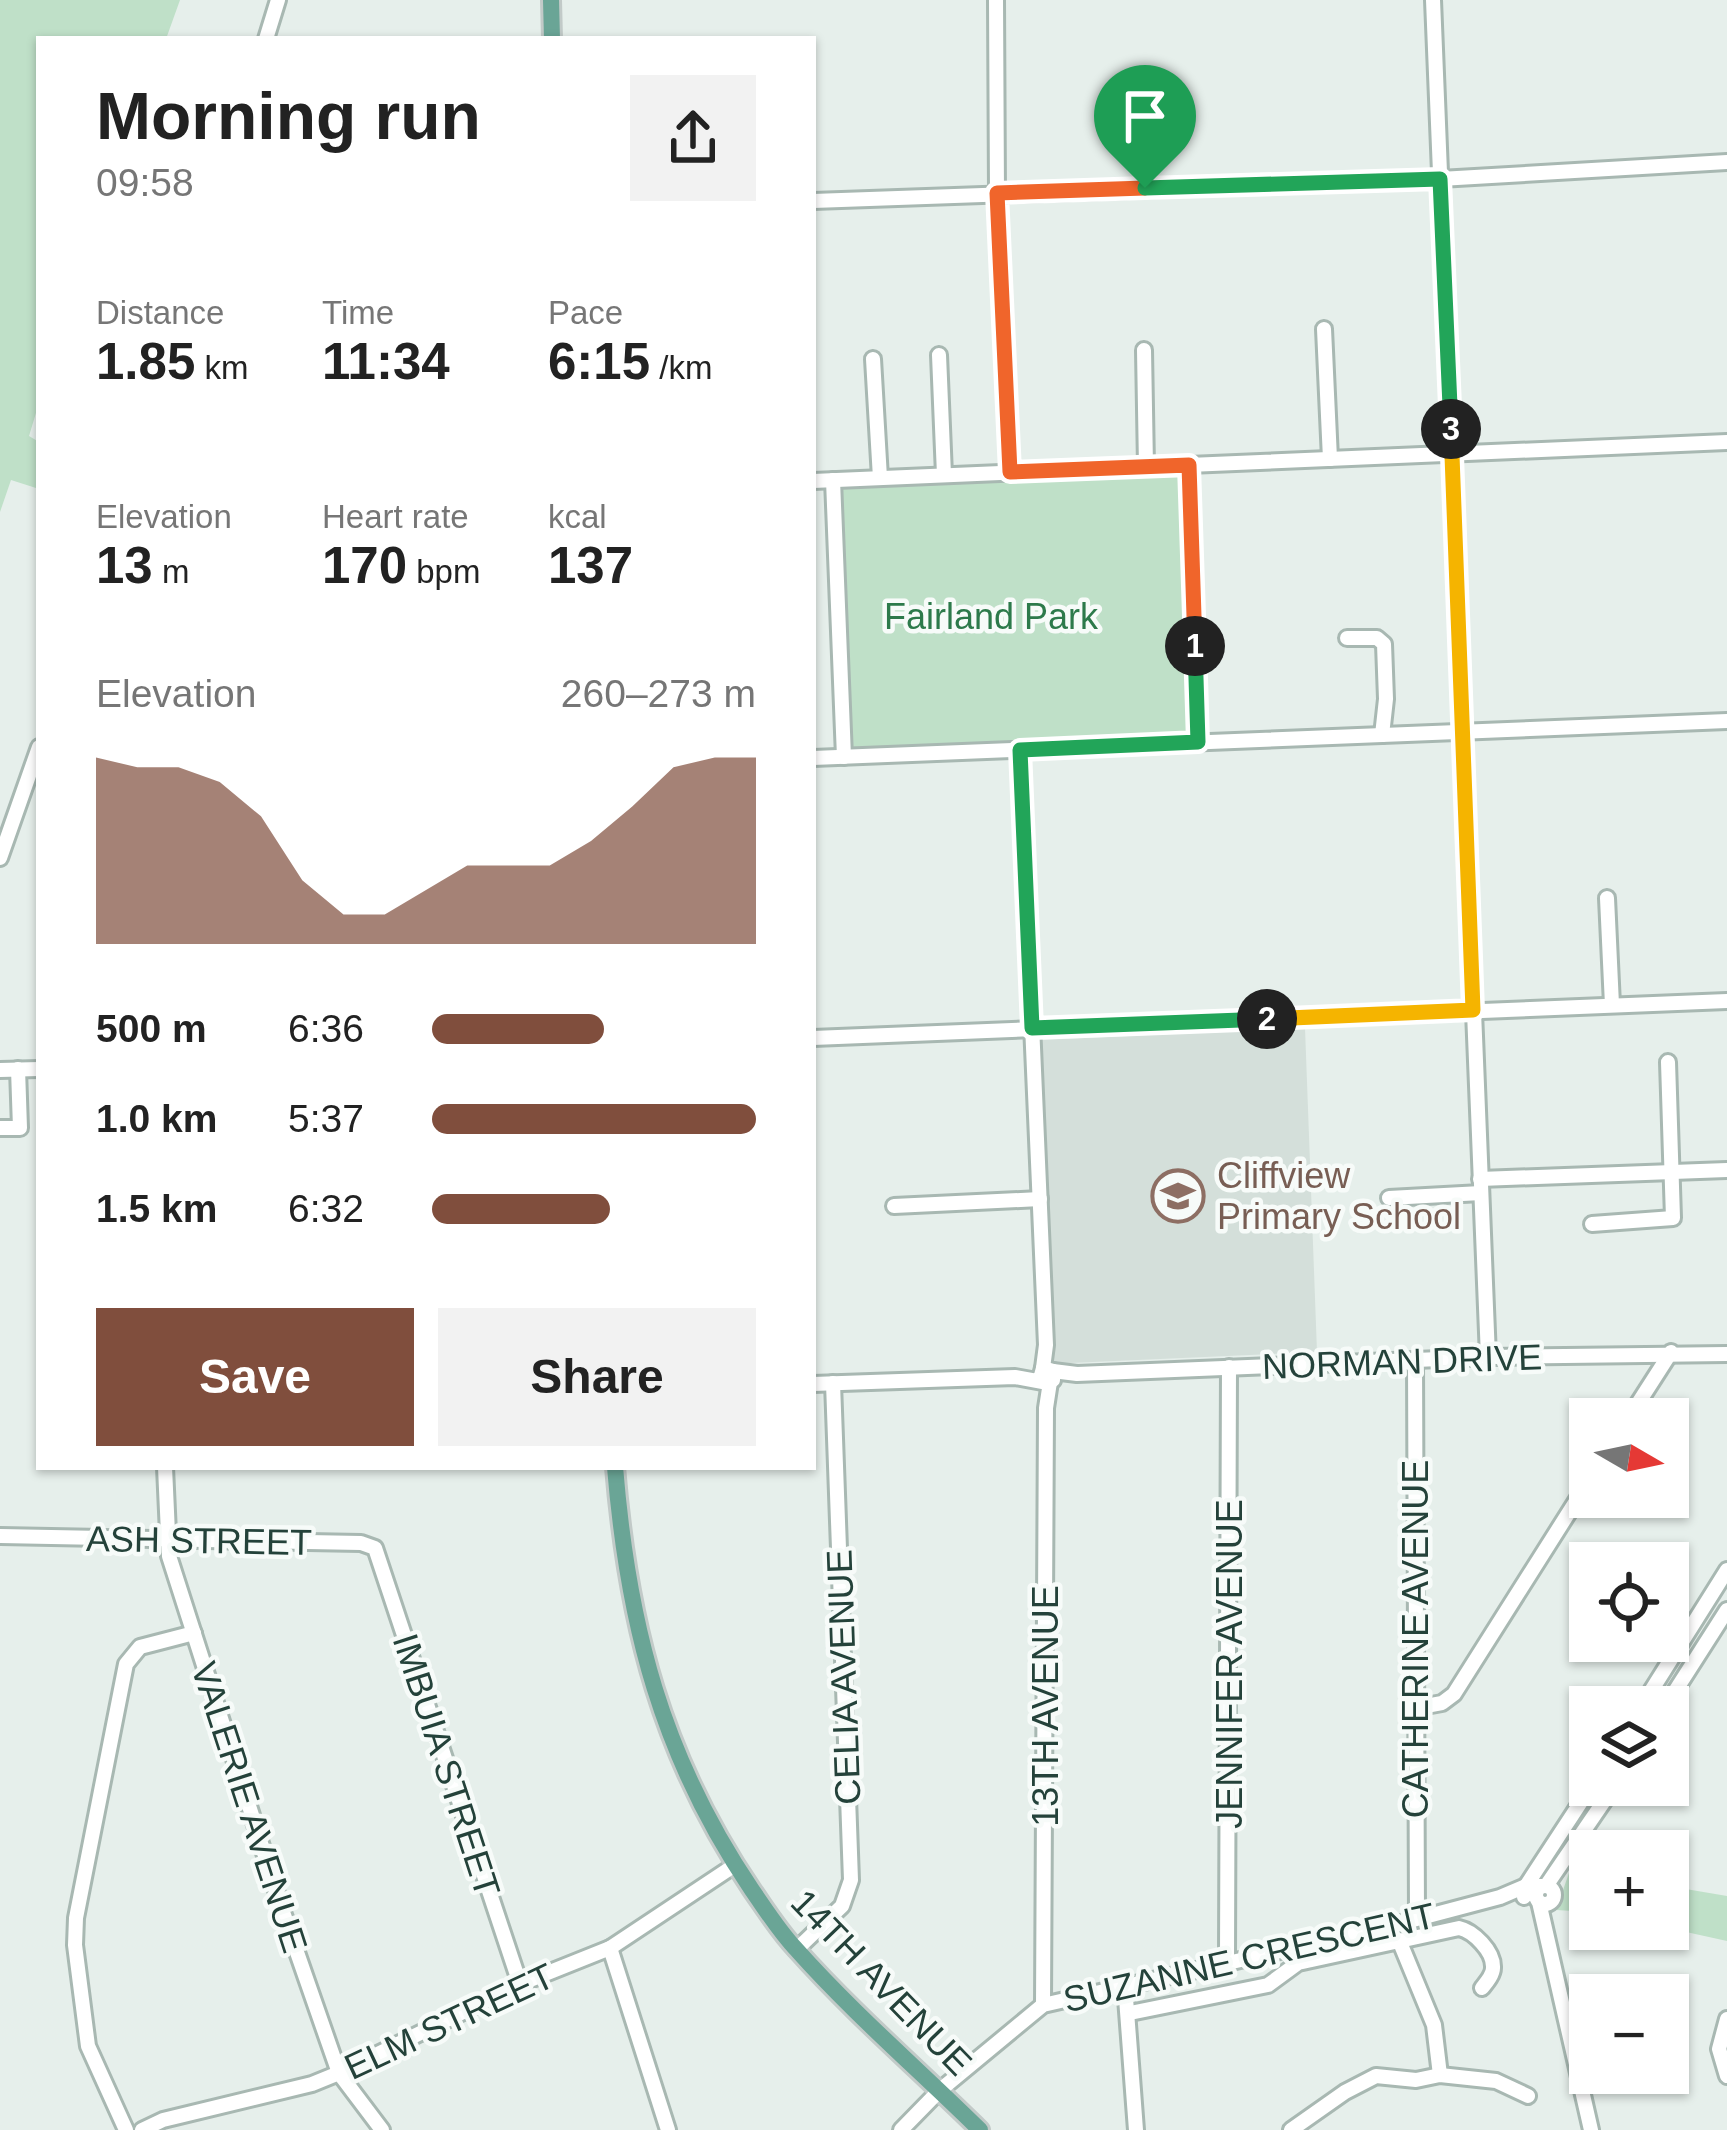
<!DOCTYPE html>
<meta charset="utf-8">
<style>
body{margin:0;font-family:Helvetica,sans-serif;background:#f2f2f2;color:#222;height:100vh;display:flex;flex-direction:column;font-size:45px;white-space:nowrap}
*{box-sizing:border-box;margin:0}
p{font-size:39px;color:#767676}
.icon{flex:none;width:66px;height:66px;fill:none;stroke:currentColor;stroke-width:2;stroke-linecap:round;stroke-linejoin:round}
.map{position:relative;flex:1;overflow:hidden}
.panel{position:absolute;left:36px;top:36px;width:780px;height:1434px;display:flex;flex-direction:column;background:#fff;border-radius:0px;box-shadow:0 3px 9px #0004}
.panel>*{flex:none}
.needle{width:78px;rotate:99deg}
.controls{position:absolute;left:1569px;top:1398px;display:grid;gap:24px}
.controls a{display:grid;place-items:center;width:120px;height:120px;border-radius:0px;background:#fff;box-shadow:0 3px 9px #0004;font-size:60px}
.pin{position:absolute;display:grid;place-items:center;width:102px;height:102px;color:#fff;margin:-123px -51px;border-radius:50% 50% 50% 0;rotate:-45deg;box-shadow:0 0 12px #0007}
.pin .icon{rotate:45deg}
.km{position:absolute;width:60px;height:60px;margin:-30px;border-radius:50%;background:#222;color:#fff;font-size:33px;line-height:60px;text-align:center}
.round{display:grid;place-items:center;flex:none;width:126px;height:126px;border-radius:0px;background:#f2f2f2}
.overview{display:flex;align-items:center;justify-content:space-between;height:204px;padding:0 60px}
h1{font-size:66px;font-weight:700;line-height:90px}
.figures{display:grid;grid-template-columns:repeat(3,1fr);gap:18px;height:204px;padding:12px 60px}
.figures div{display:grid;align-content:center}
.figures b{font-size:51px;font-weight:700}
.figures small{font-size:33px;font-weight:400}
.figures p{font-size:33px}
.chart{height:336px;padding:24px 60px}
.chart p{display:flex;justify-content:space-between}
.chart svg{width:100%;height:216px;margin-top:12px;fill:#804e3d;opacity:.7}
.action{display:flex;gap:24px;margin-top:auto;padding:24px 60px}
.action a{flex:1;height:138px;border-radius:0px;background:#804e3d;color:#fff;font-size:48px;font-weight:700;line-height:138px;text-align:center}
.action a+a{background:#f2f2f2;color:#222}
ul{padding:0 60px;list-style:none;font-size:39px}
li{display:grid;grid-template-columns:192px 144px 1fr;align-items:center;height:90px}
li i{height:30px;border-radius:15px;background:#804e3d}
.map>svg:first-child{display:block}
.built{fill:#d4dfda}
.green{fill:#bfe0c8}
.lines{fill:none;stroke-linecap:round;stroke-linejoin:round}
.minor-casing{stroke:#a8b8b2;stroke-width:20}
.major-casing{stroke:#c2cac8;stroke-width:22}
.minor{stroke:#fff;stroke-width:14}
.major{stroke:#6aa596;stroke-width:16}
.split-1-casing{stroke:#fff;stroke-width:24}
.split-2-casing{stroke:#fff;stroke-width:24}
.split-3-casing{stroke:#fff;stroke-width:24}
.split-4-casing{stroke:#fff;stroke-width:24}
.split-1{stroke:#f0652b;stroke-width:15}
.split-2{stroke:#22a559;stroke-width:15}
.split-3{stroke:#f5b400;stroke-width:15}
.split-4{stroke:#22a559;stroke-width:15}
.labels{text-anchor:middle;stroke-width:9;stroke-linejoin:round;paint-order:stroke}
.park-label{font-size:36px;fill:#2d7a4b;stroke:#f7fbf9}
.education-label{font-size:36px;fill:#785e54;stroke:#f7fbf9;text-anchor:start}
.street-label{font-size:36px;fill:#24423a;stroke:#f7fbf9}
</style>
<div class="map">
<svg width="1727" height="2130" viewBox="0 0 1727 2130">
<rect width="100%" height="100%" fill="#e6efeb"/>
<path class="built" d="M1305,1028L1317,1352L1048,1364L1041,1040Z"/>
<g class="green">
<path d="M0,0H180L166,39H39V403L29,436L39,442L36,488L11,480L0,512Z"/>
<path d="M1188,471L1194,743L846,757L835,485Z"/>
<path d="M1569,1873L1590,1876V1912L1556,1910Z"/>
<path d="M1668,1886L1727,1896V1941L1668,1928Z"/>
</g>
<g class="lines">
<g class="minor-casing">
<g id="minor">
<path d="M996,0L997,193L1010,472"/>
<path d="M1433,0L1488,1357"/>
<path d="M266,39L278,0"/>
<path d="M813,201L1440,179L1727,162"/>
<path d="M1324,329L1330,459"/>
<path d="M1144,350L1146,467"/>
<path d="M939,355L944,475"/>
<path d="M873,359L880,478"/>
<path d="M1189,465L1198,742"/>
<path d="M833,480L844,757"/>
<path d="M813,481L1727,442"/>
<path d="M1347,638H1377L1384,644L1386,699L1382,735"/>
<path d="M1020,750L1046,1345L1043,1368"/>
<path d="M813,758L1727,721"/>
<path d="M0,858L39,747"/>
<path d="M1607,898L1612,1005"/>
<path d="M813,1038L1727,1001"/>
<path d="M0,1070L39,1069"/>
<path d="M0,1128H20L18,1069"/>
<path d="M1480,1179L1727,1170"/>
<path d="M1389,1198L1481,1193"/>
<path d="M894,1206L1040,1199"/>
<path d="M1592,1224L1673,1218L1668,1062"/>
<path d="M1415,1360L1417,1918"/>
<path d="M1053,1371L1077,1374L1488,1357L1727,1354"/>
<path d="M813,1384L1015,1377L1048,1383L1053,1380V1371L1043,1368L1040,1379"/>
<path d="M1628,1419L1671,1352"/>
<path d="M165,1467L169,1556L283,1912L339,2073L382,2130"/>
<path d="M0,1536L361,1543L375,1548L520,1984"/>
<path d="M1641,1707L1727,1570"/>
<path d="M1665,1707L1727,1610"/>
<path d="M1415,1708L1442,1703L1454,1694L1590,1479"/>
<circle cx="1545" cy="1895" r="9"/>
<path d="M1546,1886L1615,1785"/>
<path d="M1524,1897L1526,1886L1592,1785"/>
<path d="M1539,1902L1591,2130"/>
<path d="M1399,1940L1434,2025L1440,2075"/>
<path d="M610,1948L668,2130"/>
<path d="M796,1950L842,1906L851,1880L833,1383"/>
<path d="M1227,1960L1229,1367"/>
<path d="M1125,1985L1136,2130"/>
<path d="M1043,2005L1046,1408L1050,1382"/>
<path d="M1130,2013L1268,1985L1298,1963L1459,1928C1473,1931 1494,1951 1493,1968C1493,1975 1486,1983 1482,1988"/>
<path d="M1727,2019L1719,2049L1727,2076"/>
<path d="M126,2130L88,2046L75,1945L76,1918L126,1664L140,1647L194,1633"/>
<path d="M142,2130L163,2120L312,2084L339,2073L520,1984L610,1948L735,1865"/>
<path d="M901,2130L939,2091L1043,2005L1394,1925L1500,1897L1526,1886H1543"/>
<path d="M1291,2130L1345,2092L1376,2076L1416,2080L1440,2075L1496,2081L1528,2096"/>
</g>
</g>
<g class="major-casing">
<g id="major">
<path d="M551,0L552,39"/>
<path d="M615,1467C628,1626 662,1757 752,1890C766,1910 779,1931 796,1949C853,2013 919,2070 980,2130"/>
</g>
</g>
<use href="#minor" class="minor"/>
<use href="#major" class="major"/>
</g>
<g class="lines">
<g class="split-1-casing">
<path id="split-1" d="M1145,188L997,193L1010,472L1189,465L1195,646"/>
</g>
<g class="split-2-casing">
<path id="split-2" d="M1195,646L1198,742L1020,750L1032,1028L1267,1019"/>
</g>
<g class="split-3-casing">
<path id="split-3" d="M1267,1019L1473,1010L1451,429"/>
</g>
<g class="split-4-casing">
<path id="split-4" d="M1145,188L1440,179L1451,429"/>
</g>
<use href="#split-1" class="split-1"/>
<use href="#split-2" class="split-2"/>
<use href="#split-3" class="split-3"/>
<use href="#split-4" class="split-4"/>
</g>
<defs>
<g id="school-ring" transform="scale(2.7)"><circle r="9.5" fill="#f7fbf9" stroke="#8d6e63" stroke-width="1.5"/><path d="M0-5L7-2L0 1L-7-2ZM-4 1L0 2.5L4 1V4Q0 6-4 4Z" fill="#8d6e63"/></g>
</defs>
<g fill-rule="evenodd">
<use href="#school-ring" x="1178" y="1196"/>
</g>
<g class="labels">
<g class="park-label">
<text x="991" y="629">Fairland Park</text>
</g>
<g class="education-label">
<text x="1217" y="1188">Cliffview<tspan x="1217" dy="41">Primary School</tspan></text>
</g>
<g class="street-label">
<text transform="translate(1402 1361) rotate(-2)" y="13">NORMAN DRIVE</text>
<text transform="translate(199 1540) rotate(1)" y="13">ASH STREET</text>
<text transform="translate(1415 1639) rotate(-90)" y="13">CATHERINE AVENUE</text>
<text transform="translate(1229 1664) rotate(-90)" y="13">JENNIFER AVENUE</text>
<text transform="translate(843 1677) rotate(-92)" y="13">CELIA AVENUE</text>
<text transform="translate(1045 1706) rotate(-90)" y="13">13TH AVENUE</text>
<text transform="translate(447 1765) rotate(72)" y="13">IMBUIA STREET</text>
<text transform="translate(250 1807) rotate(72)" y="13">VALERIE AVENUE</text>
<text transform="translate(1249 1957) rotate(-13)" y="13">SUZANNE CRESCENT</text>
<text transform="translate(882 1982) rotate(46)" y="13">14TH AVENUE</text>
<text transform="translate(449 2021) rotate(-25)" y="13">ELM STREET</text>
</g>
</g>
</svg>
<div class="controls">
<a><svg class="needle" viewBox="-14 -14 28 28"><path d="M0-13l5 13h-10z" fill="#e53935"/><path d="M0 13l5-13h-10z" fill="#767676"/></svg></a>
<a><svg class="icon" aria-label="locate" viewBox="0 0 24 24"><circle cx="12" cy="12" r="6"/><path d="M12 2v4M12 18v4M2 12h4M18 12h4"/></svg></a>
<a><svg class="icon" aria-label="layers" viewBox="0 0 24 24"><path d="M12 4l9 5-9 5-9-5zM3 14l9 5 9-5"/></svg></a>
<a>+</a>
<a>−</a>
</div>
<div class="pin" style="left:1145px;top:188px;background:#1e9e55"><svg class="icon" aria-label="arrive" viewBox="0 0 24 24"><path d="M6 21V4h12l-3 4 3 4H6"/></svg></div>
<b class="km" style="left:1195px;top:646px">1</b>
<b class="km" style="left:1267px;top:1019px">2</b>
<b class="km" style="left:1451px;top:429px">3</b>
<section class="panel">
<div class="overview"><div><h1>Morning run</h1><p>09:58</p></div><a class="round"><svg class="icon" aria-label="share" viewBox="0 0 24 24"><path d="M12 15V3M7 8l5-5 5 5M5 13v7h14v-7"/></svg></a></div>
<div class="figures">
<div><p>Distance</p><b>1.85<small> km</small></b></div>
<div><p>Time</p><b>11:34</b></div>
<div><p>Pace</p><b>6:15<small> /km</small></b></div>
</div>
<div class="figures">
<div><p>Elevation</p><b>13<small> m</small></b></div>
<div><p>Heart rate</p><b>170<small> bpm</small></b></div>
<div><p>kcal</p><b>137</b></div>
</div>
<div class="chart"><p><span>Elevation</span>260–273 m</p>
<svg viewBox="0 0 160 44" preserveAspectRatio="none"><path d="M0 44V6L10 8L20 8L30 11L40 18L50 31L60 38L70 38L80 33L90 28L100 28L110 28L120 23L130 16L140 8L150 6L160 6V44z"/></svg>
</div>
<ul>
<li><b>500 m</b>6:36<i style="width:53%"></i></li>
<li><b>1.0 km</b>5:37<i style="width:100%"></i></li>
<li><b>1.5 km</b>6:32<i style="width:55%"></i></li>
</ul>
<div class="action"><a>Save</a><a>Share</a></div>
</section>
</div>
